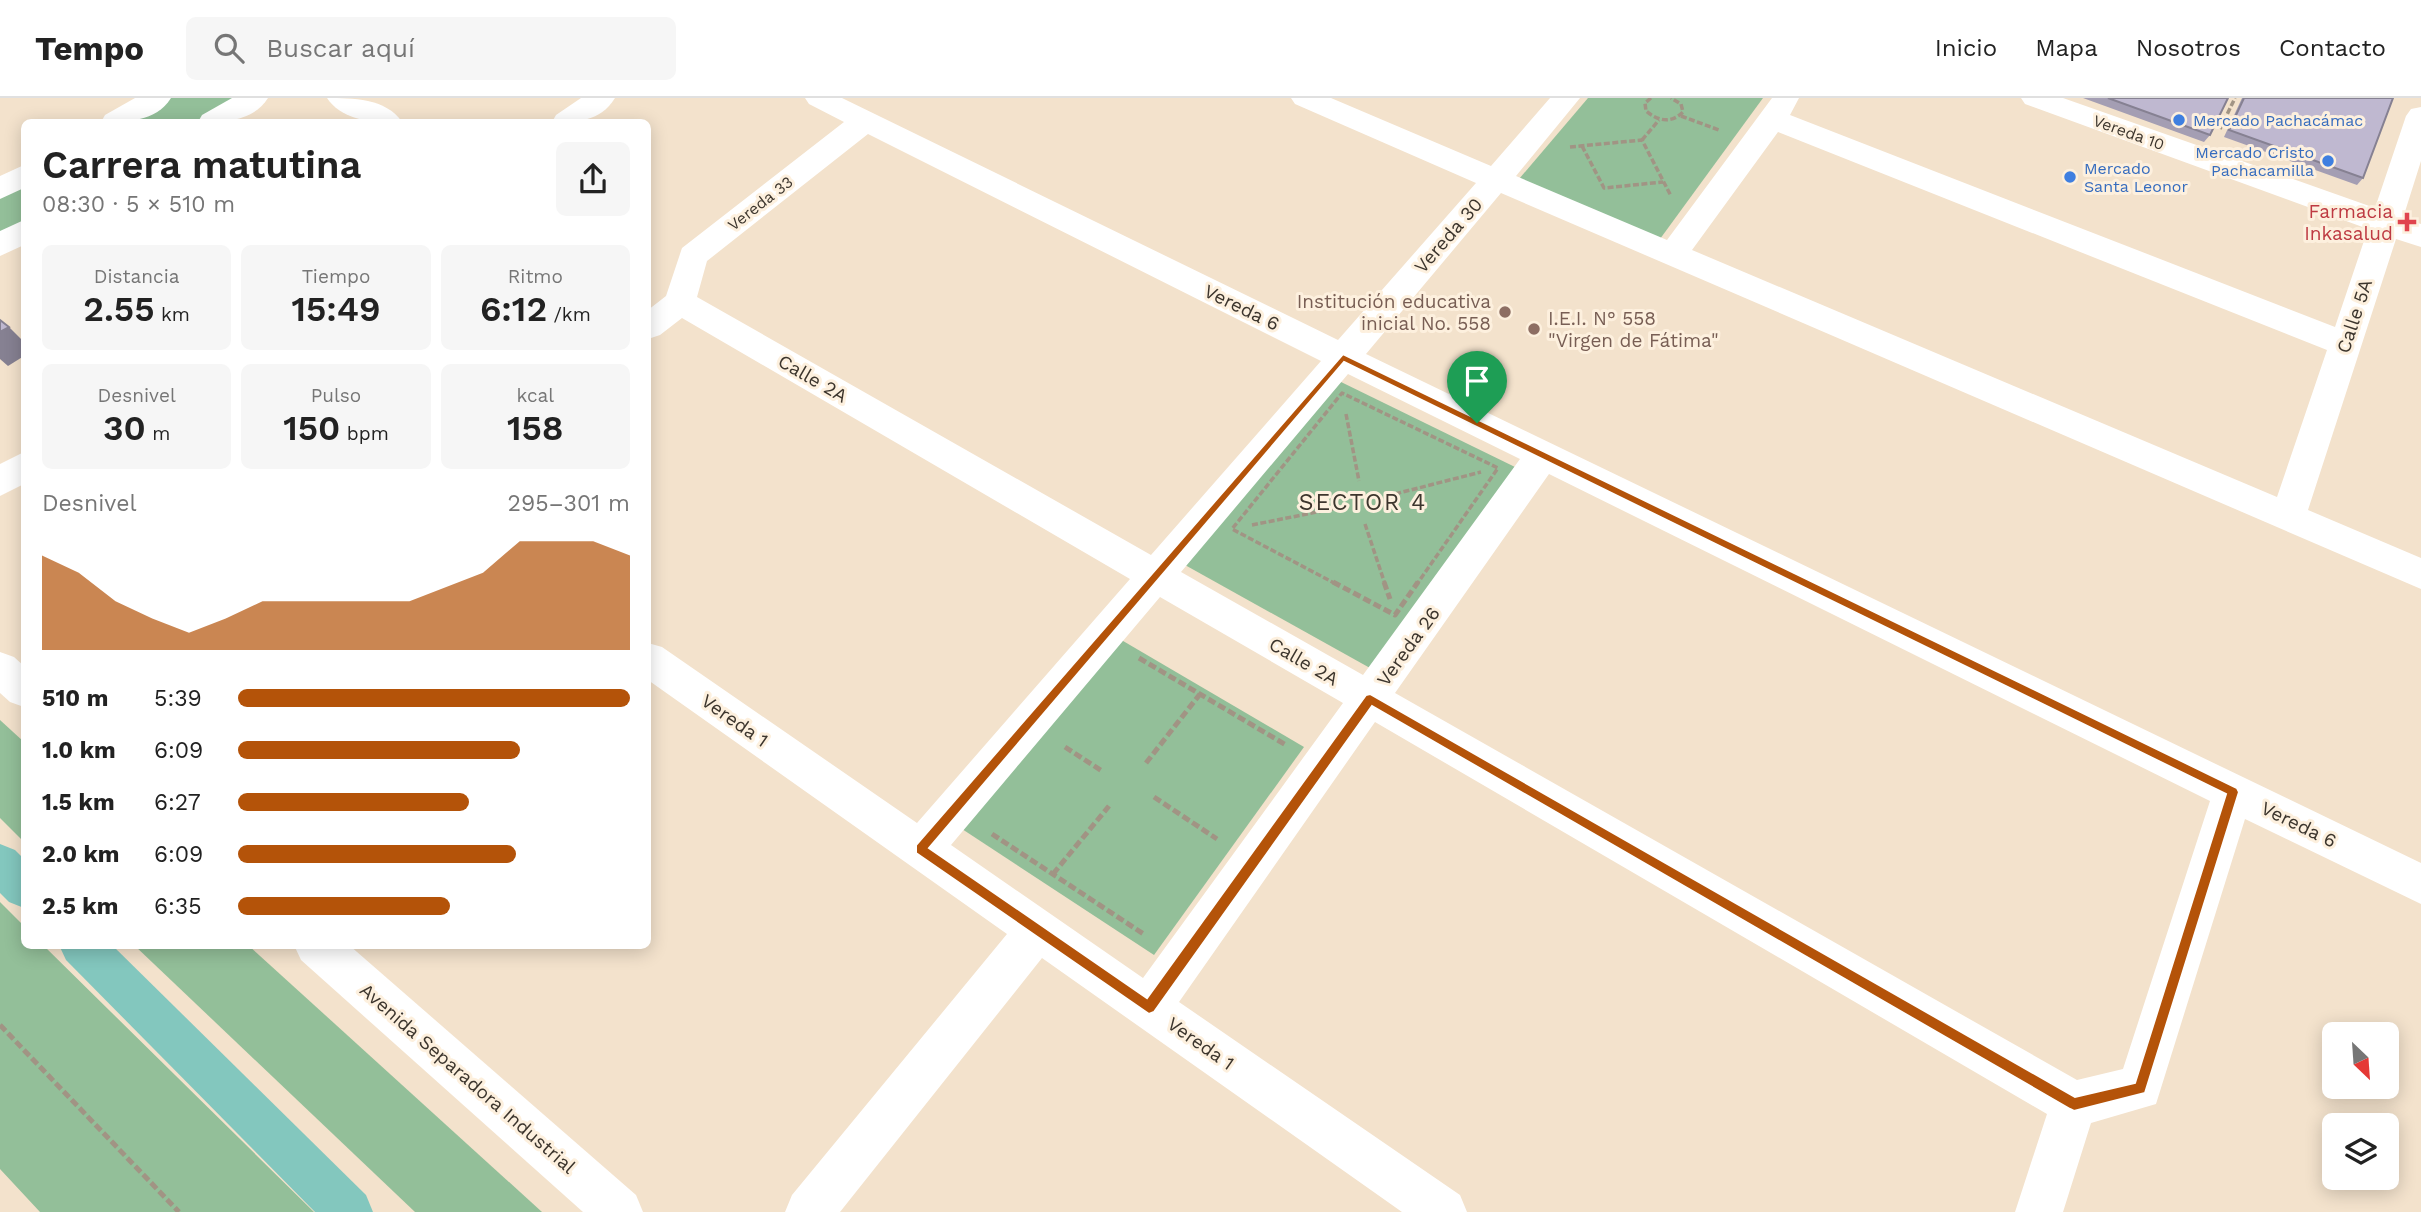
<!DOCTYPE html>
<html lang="es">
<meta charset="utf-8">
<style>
body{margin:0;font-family:"Work Sans",sans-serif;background:#f6f6f6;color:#222;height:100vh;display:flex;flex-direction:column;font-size:26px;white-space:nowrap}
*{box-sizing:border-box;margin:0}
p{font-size:23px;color:#767676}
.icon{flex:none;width:38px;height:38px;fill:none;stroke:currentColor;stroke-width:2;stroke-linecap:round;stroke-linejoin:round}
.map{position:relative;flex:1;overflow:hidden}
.details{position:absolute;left:21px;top:21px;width:630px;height:830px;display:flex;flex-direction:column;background:#fff;border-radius:10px;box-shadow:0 4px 18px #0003}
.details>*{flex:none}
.needle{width:46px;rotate:155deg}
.tools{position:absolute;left:2322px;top:924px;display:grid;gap:14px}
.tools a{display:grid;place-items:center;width:77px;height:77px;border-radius:10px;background:#fff;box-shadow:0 4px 18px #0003;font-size:35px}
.pin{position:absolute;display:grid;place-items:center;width:60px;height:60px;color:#fff;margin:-72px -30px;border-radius:50% 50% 50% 0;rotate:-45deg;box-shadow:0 0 7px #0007}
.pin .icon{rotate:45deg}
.round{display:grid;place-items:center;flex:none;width:74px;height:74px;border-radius:10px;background:#f6f6f6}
.summary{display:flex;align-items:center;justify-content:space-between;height:119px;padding:0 21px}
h1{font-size:38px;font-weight:600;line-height:52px}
.figures{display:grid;grid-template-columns:repeat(3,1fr);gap:10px;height:119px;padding:7px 21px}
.figures div{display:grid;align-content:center;border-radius:10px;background:#f6f6f6;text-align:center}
.figures b{font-size:35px;font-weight:600}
.figures small{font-size:19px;font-weight:400}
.figures p{font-size:19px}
.chart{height:196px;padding:14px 21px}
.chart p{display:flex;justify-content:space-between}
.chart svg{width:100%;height:126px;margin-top:7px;fill:#b45309;opacity:.7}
ul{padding:0 21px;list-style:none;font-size:23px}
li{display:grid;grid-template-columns:112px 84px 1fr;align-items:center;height:52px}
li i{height:18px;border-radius:9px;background:#b45309}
header{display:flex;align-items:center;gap:42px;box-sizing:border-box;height:98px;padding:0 35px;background:#fff;border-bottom:2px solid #e0e0e0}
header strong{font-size:33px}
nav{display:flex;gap:38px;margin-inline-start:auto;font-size:24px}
.search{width:490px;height:63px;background:#f6f6f6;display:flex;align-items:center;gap:18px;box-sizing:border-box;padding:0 24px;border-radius:10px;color:#767676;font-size:26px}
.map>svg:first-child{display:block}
.green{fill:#93bf99}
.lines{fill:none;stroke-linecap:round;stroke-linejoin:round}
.path-far1{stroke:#a19484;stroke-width:3.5;stroke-dasharray:6 2.5;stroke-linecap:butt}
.path{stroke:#a19484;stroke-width:5;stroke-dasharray:8 3.5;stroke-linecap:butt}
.minor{fill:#fff;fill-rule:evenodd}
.major{fill:#83c7be;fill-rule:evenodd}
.wall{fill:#a49eb3}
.shaded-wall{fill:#868192}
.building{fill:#bfb8d0;stroke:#868192;stroke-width:2}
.route{fill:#b45309;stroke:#fff;stroke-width:2;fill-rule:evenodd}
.shop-dot{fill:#3f7fe0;stroke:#fdf0de;stroke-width:2.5}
.health-dot{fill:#e0444e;stroke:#fdf0de;stroke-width:2.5}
.education-dot{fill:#8d6e63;stroke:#fdf0de;stroke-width:2.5}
.labels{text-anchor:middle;stroke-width:6;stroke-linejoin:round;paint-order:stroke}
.far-shop-label{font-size:16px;fill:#366cbe;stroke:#fdf0de;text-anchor:start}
.far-street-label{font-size:16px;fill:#3c352d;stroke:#fdf0de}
.health-label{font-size:19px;fill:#be3a42;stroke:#fdf0de;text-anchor:end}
.street-label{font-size:19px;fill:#3c352d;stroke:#fdf0de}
.education-label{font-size:19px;fill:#785e54;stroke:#fdf0de;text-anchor:end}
.quarter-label{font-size:23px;letter-spacing:2px;fill:#3c352d;stroke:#fdf0de}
</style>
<header>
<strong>Tempo</strong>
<div class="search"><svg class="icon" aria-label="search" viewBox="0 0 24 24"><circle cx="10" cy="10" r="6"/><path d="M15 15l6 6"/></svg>Buscar aquí</div>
<nav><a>Inicio</a><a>Mapa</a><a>Nosotros</a><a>Contacto</a></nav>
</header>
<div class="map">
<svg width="2421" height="1114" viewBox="0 0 2421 1114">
<rect width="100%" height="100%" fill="#f3e2cc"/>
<g class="green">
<path d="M170,0H237L196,24H128Z"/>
<path d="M1588,0H1763L1660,141L1519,81Z"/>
<path d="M24,85V126L0,141V99Z"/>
<path d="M1339,283L1515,369L1370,570L1185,467Z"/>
<path d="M1118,540L1304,649L1154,857L959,729Z"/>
<path d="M0,622L24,644V744L0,720Z"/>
<path d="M0,804L24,828V847H43L314,1114H40L0,1071Z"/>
<path d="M134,847H248L542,1114H415Z"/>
</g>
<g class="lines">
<g class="path-far1">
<path d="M1651,0L1645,5L1646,13C1658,23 1671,26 1683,14L1681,6L1671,0"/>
<path d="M1681,18L1719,32"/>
<path d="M2220,31L2235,0"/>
<path d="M1642,42L1659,22"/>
<path d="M1582,48L1604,90L1663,84"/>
<path d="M1570,49L1642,42L1671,98"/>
<path d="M1346,316L1359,383"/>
<path d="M1387,398L1481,374"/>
<path d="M1365,426L1385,486"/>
<path d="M1252,427L1337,410"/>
<path d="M1336,486L1232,431L1342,295L1498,370L1417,486"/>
</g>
<g class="path">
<path d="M1333,484L1395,517L1418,484"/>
<path d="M1384,484L1390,501"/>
<path d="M1139,560L1286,647"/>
<path d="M1065,649L1102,673"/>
<path d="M1146,665L1200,596"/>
<path d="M1154,699L1217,741"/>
<path d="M992,736L1145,837"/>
<path d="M1053,776L1109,708"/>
<path d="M0,927L179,1114"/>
</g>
<g class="minor">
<path d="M135,0H171C156,24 126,24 101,24L105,17Z"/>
<path d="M232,0H268C253,24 223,24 198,24L202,17Z"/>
<path d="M327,0C352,0 386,0 402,24C377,26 342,23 327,0Z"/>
<path d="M581,0H615C600,24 577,24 552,24L556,17Z"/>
<path d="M805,0H842L1338,242L1476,85L1295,6L1291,0H1331L1491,68L1550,0H1580L1516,78L1667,142L1772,0H1799L1790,17L2335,229L2368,131L2025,6L2021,0H2063L2375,110L2406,18L2411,11L2421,9V63L2403,120L2421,126V149L2396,141L2308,412L2421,460V491L1501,95L1366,256L2421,765V806L2245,721L2156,1006L2091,1025L2063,1114H2015L2047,1016L1375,624L1179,904L1460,1097L1467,1114H1402L1042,860L840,1114H785L792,1097L1007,836L648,582V545L662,549L917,725L1130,481L682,220L660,237L648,241V212L666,198L682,150L844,24L809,6ZM1778,34L2327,252L2277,399L1692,152ZM868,36L1321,263L1151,457L697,199L707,163ZM1348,276L1520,361L1363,577L1181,474ZM1549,376L2210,703L2123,971L2077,982L1395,595ZM1160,499L1343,605L1143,880L951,747Z"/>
<path d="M24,67V90L0,101V78Z"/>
<path d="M24,122V147L0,158V133Z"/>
<path d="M24,354V386L0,398V366Z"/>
<path d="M0,554L14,559L24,568V609L10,604L0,595Z"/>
<path d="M294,847H349L636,1097L643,1114H583L301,862Z"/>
</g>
<g class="major">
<path d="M0,746L15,752L24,761V810L9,804L0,795Z"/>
<path d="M59,847H112L366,1097L373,1114H315L66,862Z"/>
</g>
</g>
<g class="wall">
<path d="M2083,0H2228L2210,37L2204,44Z"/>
<path d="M2242,0H2393L2363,80L2357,87L2224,39Z"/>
</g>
<path class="shaded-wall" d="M9,229L24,244V258L8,268L0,261V234Z"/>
<g class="building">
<path d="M2108,0H2228L2210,37Z"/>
<path d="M2244,0H2393L2363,80L2229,32Z"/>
<path d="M0,222L9,229L0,234Z"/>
</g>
<path class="route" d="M1343,256L2237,690L2239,694L2145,995L2074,1013L2070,1011L1372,608L1154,914L1149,916L916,755V747ZM1344,264L2226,696L2135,985L2075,999L1370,596L1366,597L1147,900L929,750Z"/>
<g class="shop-dot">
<circle cx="2179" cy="22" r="7"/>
<circle cx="2328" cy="63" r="7"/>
<circle cx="2070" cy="79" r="7"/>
</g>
<path class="health-dot" d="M2403.5 113.5h7v7h7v7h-7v7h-7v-7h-7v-7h7z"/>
<g class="education-dot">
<circle cx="1505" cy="214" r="7"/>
<circle cx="1534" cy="231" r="7"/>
</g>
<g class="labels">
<g class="far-shop-label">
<text x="2193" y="28">Mercado Pachacámac</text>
<text x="2314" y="60" text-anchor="end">Mercado Cristo<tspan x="2314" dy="18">Pachacamilla</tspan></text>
<text x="2084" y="76">Mercado<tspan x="2084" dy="18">Santa Leonor</tspan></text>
</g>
<g class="far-street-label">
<text transform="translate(2129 34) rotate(20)" y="6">Vereda 10</text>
<text transform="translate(760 105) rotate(-38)" y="6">Vereda 33</text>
</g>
<g class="health-label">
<text x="2393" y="120">Farmacia<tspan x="2393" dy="22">Inkasalud</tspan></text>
</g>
<g class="street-label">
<text transform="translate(1448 137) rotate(-49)" y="7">Vereda 30</text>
<text transform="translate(1242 209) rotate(26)" y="7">Vereda 6</text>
<text transform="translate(2354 218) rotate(-72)" y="7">Calle 5A</text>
<text transform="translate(813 280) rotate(30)" y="7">Calle 2A</text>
<text transform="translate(1408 548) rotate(-54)" y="7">Vereda 26</text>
<text transform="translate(1304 563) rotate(30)" y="7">Calle 2A</text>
<text transform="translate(735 622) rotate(35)" y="7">Vereda 1</text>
<text transform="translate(2299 726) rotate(26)" y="7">Vereda 6</text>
<text transform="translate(1201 945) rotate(35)" y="7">Vereda 1</text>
<text transform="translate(468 980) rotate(41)" y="7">Avenida Separadora Industrial</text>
</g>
<g class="education-label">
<text x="1491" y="210">Institución educativa<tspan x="1491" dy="22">inicial No. 558</tspan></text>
<text x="1548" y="227" text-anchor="start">I.E.I. N° 558<tspan x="1548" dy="22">"Virgen de Fátima"</tspan></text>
</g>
<g class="quarter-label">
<text x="1363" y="412">SECTOR 4</text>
</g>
</g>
</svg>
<div class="tools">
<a><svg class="needle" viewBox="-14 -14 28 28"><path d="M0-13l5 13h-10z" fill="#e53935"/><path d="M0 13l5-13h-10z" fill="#767676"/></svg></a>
<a><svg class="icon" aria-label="layers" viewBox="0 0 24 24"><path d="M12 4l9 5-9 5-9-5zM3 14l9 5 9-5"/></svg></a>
</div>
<div class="pin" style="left:1477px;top:325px;background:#1e9e55"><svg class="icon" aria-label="arrive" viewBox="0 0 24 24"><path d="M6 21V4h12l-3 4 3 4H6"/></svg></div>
<section class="details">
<div class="summary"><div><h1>Carrera matutina</h1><p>08:30 · 5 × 510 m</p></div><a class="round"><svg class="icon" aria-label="share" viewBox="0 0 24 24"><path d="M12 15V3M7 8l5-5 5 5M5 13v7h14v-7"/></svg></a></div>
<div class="figures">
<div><p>Distancia</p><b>2.55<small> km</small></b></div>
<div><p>Tiempo</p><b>15:49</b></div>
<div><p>Ritmo</p><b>6:12<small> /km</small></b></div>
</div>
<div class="figures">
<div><p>Desnivel</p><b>30<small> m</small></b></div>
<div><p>Pulso</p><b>150<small> bpm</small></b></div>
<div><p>kcal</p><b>158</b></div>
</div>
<div class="chart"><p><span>Desnivel</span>295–301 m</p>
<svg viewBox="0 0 160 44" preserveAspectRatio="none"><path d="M0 44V11L10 17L20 27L30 33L40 38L50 33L60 27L70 27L80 27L90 27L100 27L110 22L120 17L130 6L140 6L150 6L160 11V44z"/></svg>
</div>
<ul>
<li><b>510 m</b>5:39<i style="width:100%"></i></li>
<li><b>1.0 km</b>6:09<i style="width:72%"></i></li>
<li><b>1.5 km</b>6:27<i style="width:59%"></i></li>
<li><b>2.0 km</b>6:09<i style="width:71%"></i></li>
<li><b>2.5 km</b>6:35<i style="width:54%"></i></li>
</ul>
</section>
</div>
